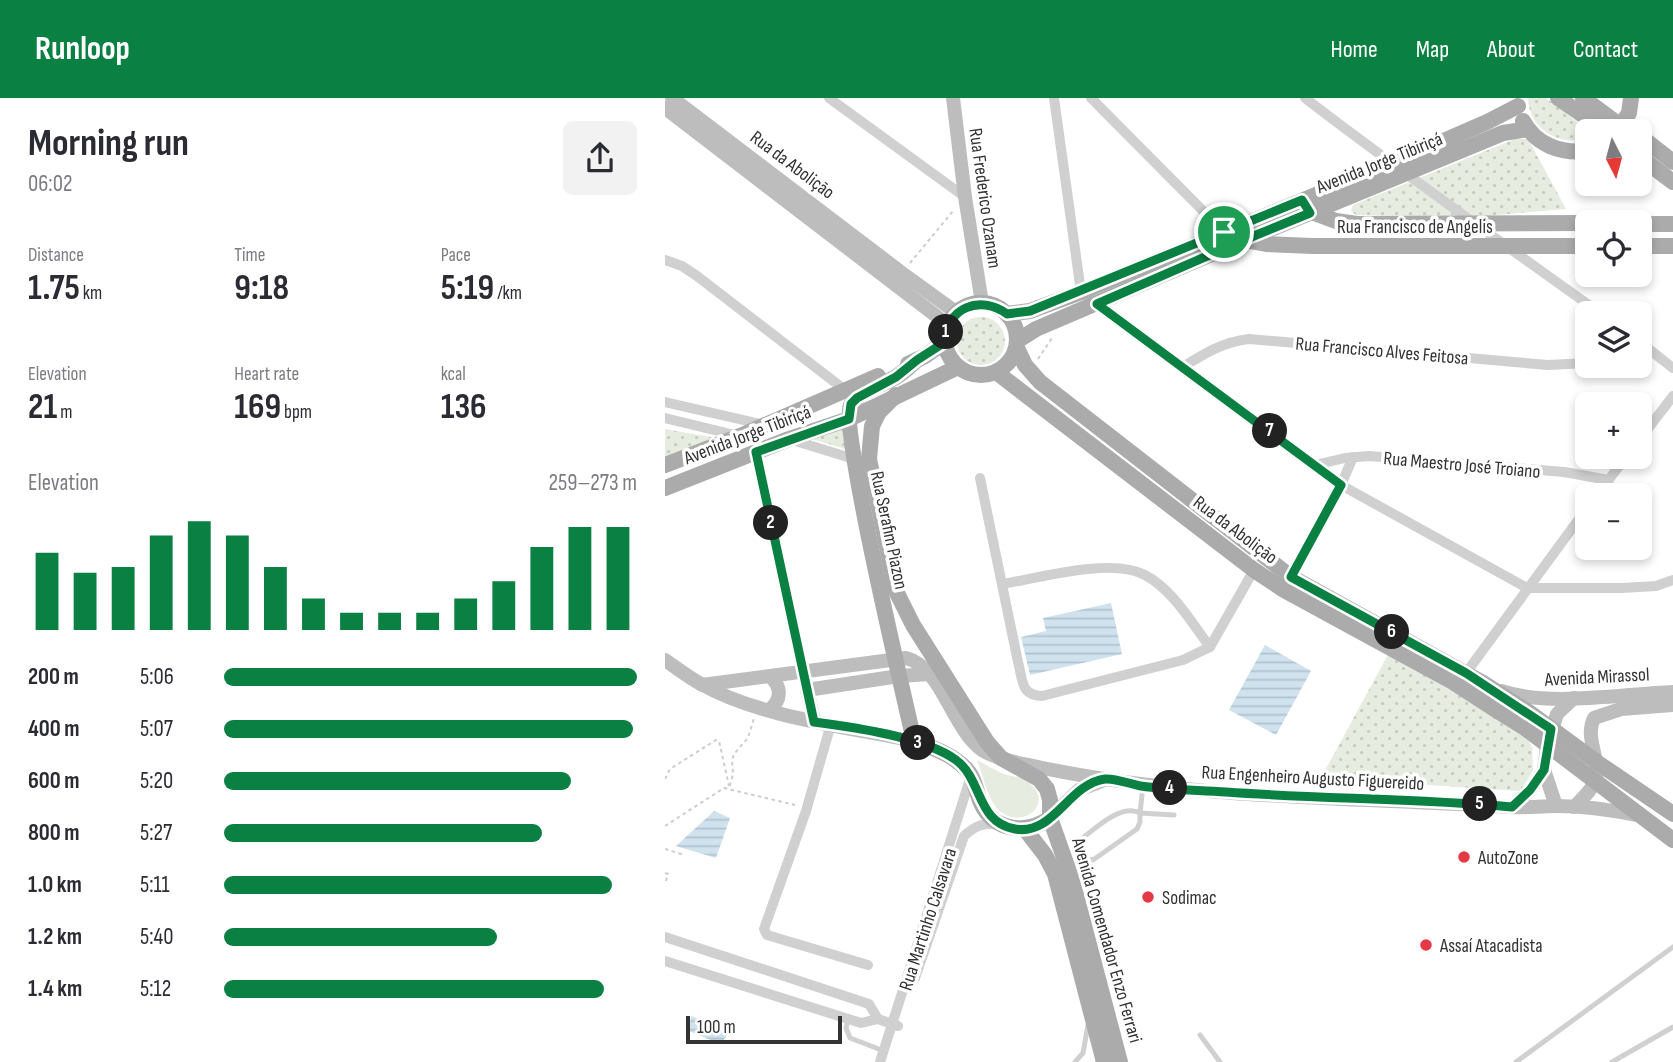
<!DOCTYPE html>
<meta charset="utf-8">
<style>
body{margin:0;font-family:"Sofia Sans Condensed",sans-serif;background:#f2f2f3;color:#2b2b33;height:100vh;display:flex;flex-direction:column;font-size:26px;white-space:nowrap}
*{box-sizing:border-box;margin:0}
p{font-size:23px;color:#7c7c81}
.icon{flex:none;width:38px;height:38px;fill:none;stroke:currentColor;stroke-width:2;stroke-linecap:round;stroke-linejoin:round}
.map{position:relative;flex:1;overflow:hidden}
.side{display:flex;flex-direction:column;background:#fff;width:665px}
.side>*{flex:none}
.needle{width:46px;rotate:174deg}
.buttons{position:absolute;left:910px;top:21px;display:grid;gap:14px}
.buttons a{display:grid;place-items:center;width:77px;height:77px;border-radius:10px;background:#fff;box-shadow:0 4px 10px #0003;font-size:35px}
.scale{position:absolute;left:21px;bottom:18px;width:156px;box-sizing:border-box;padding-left:7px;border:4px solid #333;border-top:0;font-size:19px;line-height:24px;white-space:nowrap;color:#333;-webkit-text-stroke:5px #fff;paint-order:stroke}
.pin{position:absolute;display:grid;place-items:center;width:60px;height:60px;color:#fff;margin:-30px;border:4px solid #fff;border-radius:50%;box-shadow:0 2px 7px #0007}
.km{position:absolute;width:35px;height:35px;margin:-18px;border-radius:50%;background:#222;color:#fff;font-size:19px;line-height:35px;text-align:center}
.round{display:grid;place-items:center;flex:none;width:74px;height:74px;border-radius:10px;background:#f2f2f3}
.head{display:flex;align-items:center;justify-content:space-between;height:119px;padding:0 28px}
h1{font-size:38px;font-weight:700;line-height:52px}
.figures{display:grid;grid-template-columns:repeat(3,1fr);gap:10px;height:119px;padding:7px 28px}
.figures div{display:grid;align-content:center}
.figures b{font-size:35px;font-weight:700}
.figures small{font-size:19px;font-weight:400}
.figures p{font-size:19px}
.chart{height:196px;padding:14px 28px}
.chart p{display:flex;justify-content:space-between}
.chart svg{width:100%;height:126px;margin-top:7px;stroke:#0b8043;stroke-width:6}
ul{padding:0 28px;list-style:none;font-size:23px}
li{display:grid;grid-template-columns:112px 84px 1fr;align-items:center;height:52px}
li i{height:18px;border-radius:9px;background:#0b8043}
header{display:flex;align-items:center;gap:42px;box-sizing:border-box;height:98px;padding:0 35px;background:#0b8043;color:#fff}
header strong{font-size:33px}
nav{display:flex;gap:38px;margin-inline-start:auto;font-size:24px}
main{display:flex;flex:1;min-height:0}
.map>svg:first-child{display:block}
.park{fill:url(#park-dots)}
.garden{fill:#e6ecdf}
.water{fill:url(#water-rules)}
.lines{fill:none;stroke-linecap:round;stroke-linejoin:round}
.path{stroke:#cdcdcd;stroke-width:2;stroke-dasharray:3.5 3.5;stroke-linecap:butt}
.lane{stroke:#d0d0d0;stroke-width:5}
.street{stroke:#d0d0d0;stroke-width:10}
.secondary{stroke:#bdbdbd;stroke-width:14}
.primary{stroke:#ababab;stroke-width:16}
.route-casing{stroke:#fff;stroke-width:14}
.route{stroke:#0b8043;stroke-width:9}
.poi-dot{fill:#e63946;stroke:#fff;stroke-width:2.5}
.labels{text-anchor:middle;stroke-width:7;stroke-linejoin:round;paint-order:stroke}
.street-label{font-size:19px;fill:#333;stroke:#fff}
.poi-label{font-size:19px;fill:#333;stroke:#fff;text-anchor:start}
</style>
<header>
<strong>Runloop</strong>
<nav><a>Home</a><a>Map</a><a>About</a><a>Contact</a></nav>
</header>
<main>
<section class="side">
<div class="head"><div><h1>Morning run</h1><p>06:02</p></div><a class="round"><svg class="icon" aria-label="share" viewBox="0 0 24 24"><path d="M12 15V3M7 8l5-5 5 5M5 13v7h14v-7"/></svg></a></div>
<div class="figures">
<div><p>Distance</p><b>1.75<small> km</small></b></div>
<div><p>Time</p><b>9:18</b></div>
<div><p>Pace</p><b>5:19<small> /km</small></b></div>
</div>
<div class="figures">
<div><p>Elevation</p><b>21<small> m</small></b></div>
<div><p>Heart rate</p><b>169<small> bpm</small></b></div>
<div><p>kcal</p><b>136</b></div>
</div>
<div class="chart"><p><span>Elevation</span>259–273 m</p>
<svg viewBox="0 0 160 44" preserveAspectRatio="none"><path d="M5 44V17M15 44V24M25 44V22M35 44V11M45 44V6M55 44V11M65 44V22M75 44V33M85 44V38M95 44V38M105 44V38M115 44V33M125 44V27M135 44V15M145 44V8M155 44V8"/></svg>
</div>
<ul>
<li><b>200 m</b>5:06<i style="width:100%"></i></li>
<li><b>400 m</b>5:07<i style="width:99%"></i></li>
<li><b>600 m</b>5:20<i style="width:84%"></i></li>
<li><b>800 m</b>5:27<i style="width:77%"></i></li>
<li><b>1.0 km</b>5:11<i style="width:94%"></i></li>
<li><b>1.2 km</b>5:40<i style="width:66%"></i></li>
<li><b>1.4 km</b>5:12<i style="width:92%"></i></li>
</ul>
</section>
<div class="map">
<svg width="1008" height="964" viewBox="0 0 1008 964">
<defs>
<pattern id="park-dots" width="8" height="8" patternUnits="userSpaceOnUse" patternTransform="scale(1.75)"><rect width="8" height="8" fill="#e6ecdf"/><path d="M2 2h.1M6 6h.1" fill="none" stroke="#c6cbc0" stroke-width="1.8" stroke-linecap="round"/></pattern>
<pattern id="water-rules" width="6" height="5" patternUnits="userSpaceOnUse" patternTransform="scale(1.75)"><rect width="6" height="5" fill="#cfe2ee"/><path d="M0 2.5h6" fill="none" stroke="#b2c2cd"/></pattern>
</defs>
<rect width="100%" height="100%" fill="#fff"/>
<g class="park">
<path d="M863,0H881L924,33L922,41C893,48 864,31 863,0Z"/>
<path d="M850,41H863L901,111L808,119L691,117L686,113L688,107Z"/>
<circle cx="316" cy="243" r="24"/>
<path d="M182,328L187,353L144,340Z"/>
<path d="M0,331L51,340L0,360Z"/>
<path d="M725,553L858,632L867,649L868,673L855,693L656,680Z"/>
</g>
<path class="garden" d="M312,662C322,667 332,674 342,677C350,679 357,679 363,684C393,706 353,736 331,709C321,697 318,676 312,662Z"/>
<g class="water">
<path d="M446,505L457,556L365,577L356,539L381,533L378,520Z"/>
<path d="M600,547L646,573L611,637L564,612Z"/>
<path d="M49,713L65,720L51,760L11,748Z"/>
<path d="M26,918L66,933L55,946L24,933Z"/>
</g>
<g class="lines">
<g class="path">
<path d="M245,165L288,113"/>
<path d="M373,261L387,240"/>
<path d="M0,681L5,671L51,642L54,643L64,688"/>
<path d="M65,688L68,676L67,662L69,656L83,640L89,620"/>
<path d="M0,728L59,690L130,707"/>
<path d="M0,751L19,757"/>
<path d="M0,775L3,776L0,786"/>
</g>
<g class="lane">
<path d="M478,688L475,715C456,705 430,731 415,742L413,749L419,760L428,762L472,731L475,724V715L509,717"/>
<path d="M183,922L181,930L185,940L219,953"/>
<path d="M535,937L555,964"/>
<path d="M410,964L418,955L423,927"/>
<path d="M851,964L1008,849"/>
<path d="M947,964L1008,929"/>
</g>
<g class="street">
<path d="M164,0L300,99"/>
<path d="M389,0L416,194L676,387L862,490H957L991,488L1008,482"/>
<path d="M426,0L559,134"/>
<path d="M640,0C736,74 836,144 935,215"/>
<path d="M0,162L17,168L32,178L180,292"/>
<path d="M975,244L1008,270"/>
<path d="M518,269C540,255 558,244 584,241L883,267L922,265"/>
<path d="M0,304L100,327"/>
<path d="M0,320L74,338"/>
<path d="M124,341L189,361"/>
<path d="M975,341L1008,298"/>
<path d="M91,354L142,592"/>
<path d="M650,367L680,360L704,358L899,374L944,382"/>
<path d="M315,380L353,564C358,582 355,597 377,598L518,562L545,549L590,470"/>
<path d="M932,397L961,359"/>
<path d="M624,482L676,387L688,359"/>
<path d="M337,486C374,480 447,459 480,477C508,492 526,524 545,549"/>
<path d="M801,575L922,410"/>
<path d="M166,626L141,713L99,831L102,837L203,867"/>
<path d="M0,839L204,906L213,921"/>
<path d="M0,863L196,925L213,921L233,928"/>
<path d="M250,880L299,738C310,728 317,725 332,726"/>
<path d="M215,964L306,678"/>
</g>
<g class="secondary">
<path d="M7,0L237,175L292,215"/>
<path d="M288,0L300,99L317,205"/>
<path d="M0,10L283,227"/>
<path d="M0,562C12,570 23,579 36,586C94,619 183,629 249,643"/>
<path d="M37,587L241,560C277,569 287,631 317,652C333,662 355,665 373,669C528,702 687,699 844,709C860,710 876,708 892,708C920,708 948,712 976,718"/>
<path d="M836,593C884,609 956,596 1008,594"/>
<path d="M104,612C117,602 117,589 105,578"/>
<path d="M149,623L142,592L234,578L264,576"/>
<path d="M891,708L879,672L882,648L892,616L909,600"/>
<path d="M847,709L865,692L879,672"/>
<path d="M909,709C916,702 924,695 928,687C940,664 918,643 929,620L956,611L1008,607"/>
<path d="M385,720L414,692L439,682"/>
</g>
<g class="primary">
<path d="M893,0L941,33"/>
<path d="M918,0L957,29L967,33"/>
<path d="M858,23C871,47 896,56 922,53"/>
<path d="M953,33L964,15L966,0"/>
<path d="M975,38L1008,64"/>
<path d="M975,59L1008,84"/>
<path d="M644,113L671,123L692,126L922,125"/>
<path d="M975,126H1008"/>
<path d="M579,142L601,146L648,148H922"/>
<path d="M975,148H1008"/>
<circle cx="316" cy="241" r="36"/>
<path d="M342,216L365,213L416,194L726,66L822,24L853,8"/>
<path d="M352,243L371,231L579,142L838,35L863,31"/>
<path d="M352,250L360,267L375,284L626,479L818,585L865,615L933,665L1008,716"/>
<path d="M252,262C245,268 239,274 231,279C218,287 194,293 186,307C174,326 240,602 249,643C268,650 287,656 301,671C310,680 311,694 316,705C328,733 362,737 385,720"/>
<path d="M243,266L260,258L280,244"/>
<path d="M331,274L589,472L619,492L788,584L828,610L860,630L1008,742"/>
<path d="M231,297L214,314L207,328L204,361L231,493L248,527L322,644L336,660L374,681L382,691L385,702V720L407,782L455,964"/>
<path d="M0,367L75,338L213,278"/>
<path d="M0,390L124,341L184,321L293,269"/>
<path d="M360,731L380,757L390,776L439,964"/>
</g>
</g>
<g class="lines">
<g class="route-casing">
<path id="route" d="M637,102L645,115L579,142L432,206L676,387L626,479L801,575L886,631L879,672L865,692L847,709C752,700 656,701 561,694C533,692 504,692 476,688C465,686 450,680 440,681C403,686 389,738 350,731C311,724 318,682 291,662C260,639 187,629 149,624L91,354L184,321L186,306L192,300L231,279L252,262L280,244C281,210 315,196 342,216L365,213Z"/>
</g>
<use href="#route" class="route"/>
</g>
<g class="poi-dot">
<circle cx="799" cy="759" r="7"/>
<circle cx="483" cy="799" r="7"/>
<circle cx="761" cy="847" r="7"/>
</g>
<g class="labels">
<g class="street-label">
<text transform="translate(714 64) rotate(-22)" y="7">Avenida Jorge Tibiriçá</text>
<text transform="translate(128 66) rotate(37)" y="7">Rua da Abolição</text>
<text transform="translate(321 100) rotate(82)" y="7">Rua Frederico Ozanam</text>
<text x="750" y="135">Rua Francisco de Angelis</text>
<text transform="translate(717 252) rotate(5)" y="7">Rua Francisco Alves Feitosa</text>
<text transform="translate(82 336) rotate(-21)" y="7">Avenida Jorge Tibiriçá</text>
<text transform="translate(797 366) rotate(5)" y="7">Rua Maestro José Troiano</text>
<text transform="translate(571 431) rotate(37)" y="7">Rua da Abolição</text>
<text transform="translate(225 432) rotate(78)" y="7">Rua Serafim Piazon</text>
<text transform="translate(932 578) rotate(-3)" y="7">Avenida Mirassol</text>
<text transform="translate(648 679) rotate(3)" y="7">Rua Engenheiro Augusto Figuereido</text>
<text transform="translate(262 821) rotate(-72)" y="7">Rua Martinho Calsavara</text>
<text transform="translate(443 842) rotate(74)" y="7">Avenida Comendador Enzo Ferrari</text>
</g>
<g class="poi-label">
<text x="813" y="766">AutoZone</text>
<text x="497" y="806">Sodimac</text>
<text x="775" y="854">Assaí Atacadista</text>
</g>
</g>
</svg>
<div class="buttons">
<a><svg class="needle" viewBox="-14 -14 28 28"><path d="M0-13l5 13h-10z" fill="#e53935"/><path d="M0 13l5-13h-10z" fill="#7c7c81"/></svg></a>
<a><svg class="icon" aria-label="locate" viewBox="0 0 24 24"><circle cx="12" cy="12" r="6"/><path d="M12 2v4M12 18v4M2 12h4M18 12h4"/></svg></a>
<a><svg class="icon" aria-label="layers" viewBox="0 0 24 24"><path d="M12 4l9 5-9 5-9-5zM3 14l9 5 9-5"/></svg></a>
<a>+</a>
<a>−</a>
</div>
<div class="scale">100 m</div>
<div class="pin" style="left:559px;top:134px;background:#1e9e55"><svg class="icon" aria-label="arrive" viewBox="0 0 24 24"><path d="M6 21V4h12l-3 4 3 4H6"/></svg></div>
<b class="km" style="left:281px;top:234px">1</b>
<b class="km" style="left:106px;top:425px">2</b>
<b class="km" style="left:253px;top:645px">3</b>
<b class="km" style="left:505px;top:690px">4</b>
<b class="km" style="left:815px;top:706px">5</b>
<b class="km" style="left:727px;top:534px">6</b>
<b class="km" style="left:605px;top:333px">7</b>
</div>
</main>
